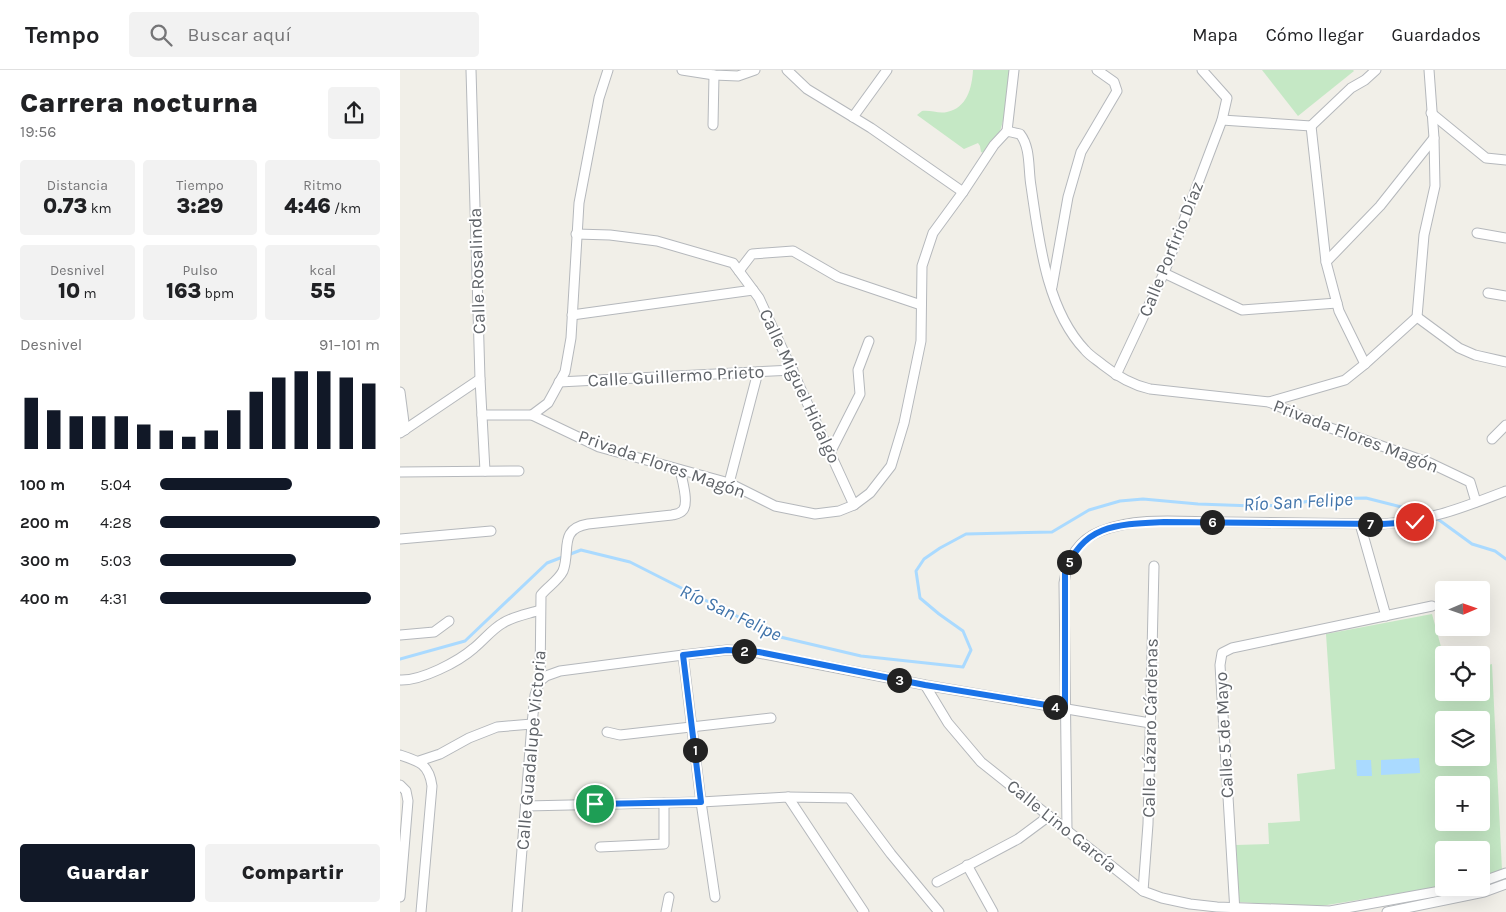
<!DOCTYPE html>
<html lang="es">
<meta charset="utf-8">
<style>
body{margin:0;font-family:Karla,sans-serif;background:#f2f2f2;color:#202124;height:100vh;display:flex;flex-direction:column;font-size:19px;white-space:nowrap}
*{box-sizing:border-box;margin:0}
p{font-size:16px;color:#757577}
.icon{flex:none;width:28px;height:28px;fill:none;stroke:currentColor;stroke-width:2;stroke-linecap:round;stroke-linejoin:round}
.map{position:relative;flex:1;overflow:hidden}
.sheet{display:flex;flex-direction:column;background:#fff;width:400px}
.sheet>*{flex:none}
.needle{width:32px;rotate:88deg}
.fabs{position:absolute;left:1035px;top:511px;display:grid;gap:10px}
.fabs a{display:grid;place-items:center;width:55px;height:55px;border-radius:5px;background:#fff;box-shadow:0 5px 20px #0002;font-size:25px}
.pin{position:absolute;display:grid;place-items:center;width:42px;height:42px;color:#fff;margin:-21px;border:2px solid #fff;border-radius:50%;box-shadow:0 1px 5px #0007}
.km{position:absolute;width:25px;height:25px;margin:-12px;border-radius:50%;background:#222;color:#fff;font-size:14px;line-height:25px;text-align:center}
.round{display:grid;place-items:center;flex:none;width:52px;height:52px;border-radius:5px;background:#f2f2f2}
.headline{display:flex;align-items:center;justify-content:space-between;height:85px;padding:0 20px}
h1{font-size:28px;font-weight:800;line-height:38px}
.metrics{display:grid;grid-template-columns:repeat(3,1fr);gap:8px;height:85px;padding:5px 20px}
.metrics div{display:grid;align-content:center;border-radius:5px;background:#f2f2f2;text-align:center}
.metrics b{font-size:21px;font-weight:800}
.metrics small{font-size:14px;font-weight:400}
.metrics p{font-size:14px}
.chart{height:140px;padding:10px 20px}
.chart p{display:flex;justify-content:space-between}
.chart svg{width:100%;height:90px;margin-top:5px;stroke:#111827;stroke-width:6}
.cta{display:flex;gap:10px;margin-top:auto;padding:10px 20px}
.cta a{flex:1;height:58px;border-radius:5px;background:#111827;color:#fff;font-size:20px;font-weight:800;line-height:58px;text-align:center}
.cta a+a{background:#f2f2f2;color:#202124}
ul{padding:0 20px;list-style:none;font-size:16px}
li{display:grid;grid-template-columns:80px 60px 1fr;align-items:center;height:38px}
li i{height:12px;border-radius:6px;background:#111827}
header{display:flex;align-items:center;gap:30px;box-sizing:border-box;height:70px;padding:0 25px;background:#fff;border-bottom:1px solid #e0e0e0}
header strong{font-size:24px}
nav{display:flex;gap:28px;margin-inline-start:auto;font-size:18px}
.search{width:350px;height:45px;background:#f2f2f2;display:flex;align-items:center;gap:12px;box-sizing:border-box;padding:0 18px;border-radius:5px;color:#757577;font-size:19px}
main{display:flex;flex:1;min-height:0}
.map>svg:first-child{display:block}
.green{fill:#c5e8c5;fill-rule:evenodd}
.water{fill:#aadaff}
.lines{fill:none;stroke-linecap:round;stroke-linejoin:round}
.stream{stroke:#aadaff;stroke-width:3}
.minor-casing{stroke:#b5b8bc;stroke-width:11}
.minor{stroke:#fff;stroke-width:9}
.route-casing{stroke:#fff;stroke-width:10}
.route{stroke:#1a73e8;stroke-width:6}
.labels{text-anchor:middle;stroke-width:4;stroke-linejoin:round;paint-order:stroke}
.street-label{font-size:18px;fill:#5f6368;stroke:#fff}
.water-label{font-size:19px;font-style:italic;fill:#4174aa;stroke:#fff}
</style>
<header>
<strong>Tempo</strong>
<div class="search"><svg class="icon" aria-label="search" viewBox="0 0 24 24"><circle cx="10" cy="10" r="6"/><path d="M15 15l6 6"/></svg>Buscar aquí</div>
<nav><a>Mapa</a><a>Cómo llegar</a><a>Guardados</a></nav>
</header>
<main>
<section class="sheet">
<div class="headline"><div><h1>Carrera nocturna</h1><p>19:56</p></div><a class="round"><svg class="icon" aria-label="share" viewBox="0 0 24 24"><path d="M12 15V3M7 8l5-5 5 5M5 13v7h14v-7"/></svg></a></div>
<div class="metrics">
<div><p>Distancia</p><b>0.73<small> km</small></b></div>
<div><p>Tiempo</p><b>3:29</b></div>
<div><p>Ritmo</p><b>4:46<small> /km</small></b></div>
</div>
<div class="metrics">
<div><p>Desnivel</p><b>10<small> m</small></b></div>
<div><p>Pulso</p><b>163<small> bpm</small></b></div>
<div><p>kcal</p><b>55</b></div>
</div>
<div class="chart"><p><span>Desnivel</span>91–101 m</p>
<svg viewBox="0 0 160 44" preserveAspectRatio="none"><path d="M5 44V19M15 44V25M25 44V28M35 44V28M45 44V28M55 44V32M65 44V35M75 44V38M85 44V35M95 44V25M105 44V16M115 44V9M125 44V6M135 44V6M145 44V9M155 44V12"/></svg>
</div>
<ul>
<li><b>100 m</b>5:04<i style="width:60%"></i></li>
<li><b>200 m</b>4:28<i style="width:100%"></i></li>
<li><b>300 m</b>5:03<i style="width:62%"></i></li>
<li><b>400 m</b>4:31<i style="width:96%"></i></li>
</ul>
<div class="cta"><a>Guardar</a><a>Compartir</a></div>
</section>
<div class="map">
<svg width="1106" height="842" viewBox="0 0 1106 842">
<rect width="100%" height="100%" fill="#f1efe8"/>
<g class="green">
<path d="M573,0H618L598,68L586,84L581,82L580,76L578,73L564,79L517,45L522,41C531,40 539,44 547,42C567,38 572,18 573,0Z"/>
<path d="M862,0H953L954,1L898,46Z"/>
<path d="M1032,544L1043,584L1044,622H1081V597L1092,594L1102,800L1081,806V780H1044V816L915,837L839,832L836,775L869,774L868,753L900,751L897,704L935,699L926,564ZM1044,650H1081V688H1044ZM1044,715H1081V752H1044Z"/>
</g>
<g class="water">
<path d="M1019,688L1020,703L981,705V690Z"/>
<path d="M956,690H971L972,706H957Z"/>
</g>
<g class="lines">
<g class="stream">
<path d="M1035,447L1072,474L1095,481L1106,489"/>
<path d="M0,589L65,571L147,493L181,480L230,492L376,566L461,586L563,597L571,580L563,561L539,544L520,528L516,501L524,489L540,478L566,464L652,462L689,440L720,431L743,429L798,434L854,436L889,435L919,429L966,428L1029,444"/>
</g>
<g class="minor-casing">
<g id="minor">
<path d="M71,0L80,309L85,401"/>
<path d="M282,0L314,5L338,6L355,0"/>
<path d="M387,0L407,19L471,58L563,122"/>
<path d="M1031,43L1086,88L1106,90"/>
<path d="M453,47L487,0"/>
<path d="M822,50L911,56"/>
<path d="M313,55L314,5"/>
<path d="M911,56L926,192L939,241L965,294"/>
<path d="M911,56L951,18L965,10L976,0"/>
<path d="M607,61L614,0"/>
<path d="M1077,163L1106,168"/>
<path d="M176,164L210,165L257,171L333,193L359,228L454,435"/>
<path d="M926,192L980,136L1034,68"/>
<path d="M339,201L352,184L393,181L438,207L521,235"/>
<path d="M764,203L842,240L937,233"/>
<path d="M652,217L668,127L681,82L717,21L714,12L697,0"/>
<path d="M1088,223L1106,226"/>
<path d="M172,245L353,220"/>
<path d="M1017,247L1024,165L1035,116L1034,68L1029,0"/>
<path d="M1017,247L1059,278L1075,285L1106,292"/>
<path d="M716,305L764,203L822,50L827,28L802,0"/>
<path d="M159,312L393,300"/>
<path d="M0,322L5,360"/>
<path d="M869,332L945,310L965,294L1017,247"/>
<path d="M82,345H132L199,377L329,413L375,436L415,444L439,441L454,435L470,423L491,396L504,353L521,271L522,196L533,163L563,122L594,75L607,61L620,64C631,78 628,99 631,116C639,170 646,239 685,280C690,286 697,290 703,295C718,307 732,315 750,319L869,332L922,355L1030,393L1070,412L1076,432"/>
<path d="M132,345L148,333L165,302L171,268L179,133L199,28L208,0"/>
<path d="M0,363L80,309"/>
<path d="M1092,369L1106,355"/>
<path d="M430,383L460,324L458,300L469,271"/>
<path d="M0,402L119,401"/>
<path d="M329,413L358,302"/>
<path d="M960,454L986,546"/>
<path d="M0,469L91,461"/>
<path d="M0,565L34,562L49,551"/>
<path d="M283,585L301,732L315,827"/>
<path d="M0,610C21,611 58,592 74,578C84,570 92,559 103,553C114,546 128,544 140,540"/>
<path d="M140,611L146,606L160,601L283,585L327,580L348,581L525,615L750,653"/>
<path d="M525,615L548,653L581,692L743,821L762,828L790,834L817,837L930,841L1057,818"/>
<path d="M207,662L220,665L371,648"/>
<path d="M0,685C19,691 29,694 32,716L21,842"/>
<path d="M19,691L40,684L69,668L97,657L132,654"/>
<path d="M0,715L6,721L8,731L0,827"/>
<path d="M388,727L464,842"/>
<path d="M126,736L301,732L388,727L449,728L491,784L539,842"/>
<path d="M667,760L664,513C667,490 678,470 701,461C738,446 783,452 822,452C875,453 929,453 982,454C1029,451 1062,438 1106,421"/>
<path d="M200,777L264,774V733"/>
<path d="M567,795L593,842"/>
<path d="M537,812L618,769L649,746"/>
<path d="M1081,812L1106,803"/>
<path d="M743,821L748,754L754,496"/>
<path d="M117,842L132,654L135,625L140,611L141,525C147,517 158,511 163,501C171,481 158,459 188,454L272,445C276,444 280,444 283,440C289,433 282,409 280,400"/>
<path d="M266,842L269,827"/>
<path d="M835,842L820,595L822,583L832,578L1032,536"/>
<path d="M987,842L1084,822L1106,814"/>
</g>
</g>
<use href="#minor" class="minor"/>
</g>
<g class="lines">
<g class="route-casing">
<path id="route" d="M195,734L301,732L283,585L327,580L359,582L525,615L665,638V503C682,454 719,454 764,452L982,454L1015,452"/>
</g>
<use href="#route" class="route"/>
</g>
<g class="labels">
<g class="street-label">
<text transform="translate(771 179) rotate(-68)" y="6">Calle Porfirio Díaz</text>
<text transform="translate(77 201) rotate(-92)" y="6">Calle Rosalinda</text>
<text transform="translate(276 306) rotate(-3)" y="6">Calle Guillermo Prieto</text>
<text transform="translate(400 316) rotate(65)" y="6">Calle Miguel Hidalgo</text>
<text transform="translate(956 366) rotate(21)" y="6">Privada Flores Magón</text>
<text transform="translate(262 394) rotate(19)" y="6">Privada Flores Magón</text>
<text transform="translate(750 658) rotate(-89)" y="6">Calle Lázaro Cárdenas</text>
<text transform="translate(824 665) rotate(-93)" y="6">Calle 5 de Mayo</text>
<text transform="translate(131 680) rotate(-85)" y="6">Calle Guadalupe Victoria</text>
<text transform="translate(662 756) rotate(39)" y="6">Calle Lino García</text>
</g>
<g class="water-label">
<text transform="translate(898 431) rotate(-3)" y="7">Río San Felipe</text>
<text transform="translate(331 542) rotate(25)" y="7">Río San Felipe</text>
</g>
</g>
</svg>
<div class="fabs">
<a><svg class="needle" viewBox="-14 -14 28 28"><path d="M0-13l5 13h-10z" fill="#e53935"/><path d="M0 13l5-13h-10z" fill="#757577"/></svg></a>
<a><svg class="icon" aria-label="locate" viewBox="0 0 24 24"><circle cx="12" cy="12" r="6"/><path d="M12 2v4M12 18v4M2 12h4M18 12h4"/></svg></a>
<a><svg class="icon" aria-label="layers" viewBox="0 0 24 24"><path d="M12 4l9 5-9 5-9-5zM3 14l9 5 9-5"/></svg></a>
<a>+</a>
<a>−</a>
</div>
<div class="pin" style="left:195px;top:734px;background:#1e9e55"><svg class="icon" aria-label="arrive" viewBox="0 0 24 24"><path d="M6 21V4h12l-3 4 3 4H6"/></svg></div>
<div class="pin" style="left:1015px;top:452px;background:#d93025"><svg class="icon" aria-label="check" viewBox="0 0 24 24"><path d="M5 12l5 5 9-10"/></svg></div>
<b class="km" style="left:295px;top:680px">1</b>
<b class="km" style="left:344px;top:581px">2</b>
<b class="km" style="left:499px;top:610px">3</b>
<b class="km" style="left:655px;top:637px">4</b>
<b class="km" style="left:669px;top:492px">5</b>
<b class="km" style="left:812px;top:452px">6</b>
<b class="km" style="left:970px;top:454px">7</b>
</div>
</main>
